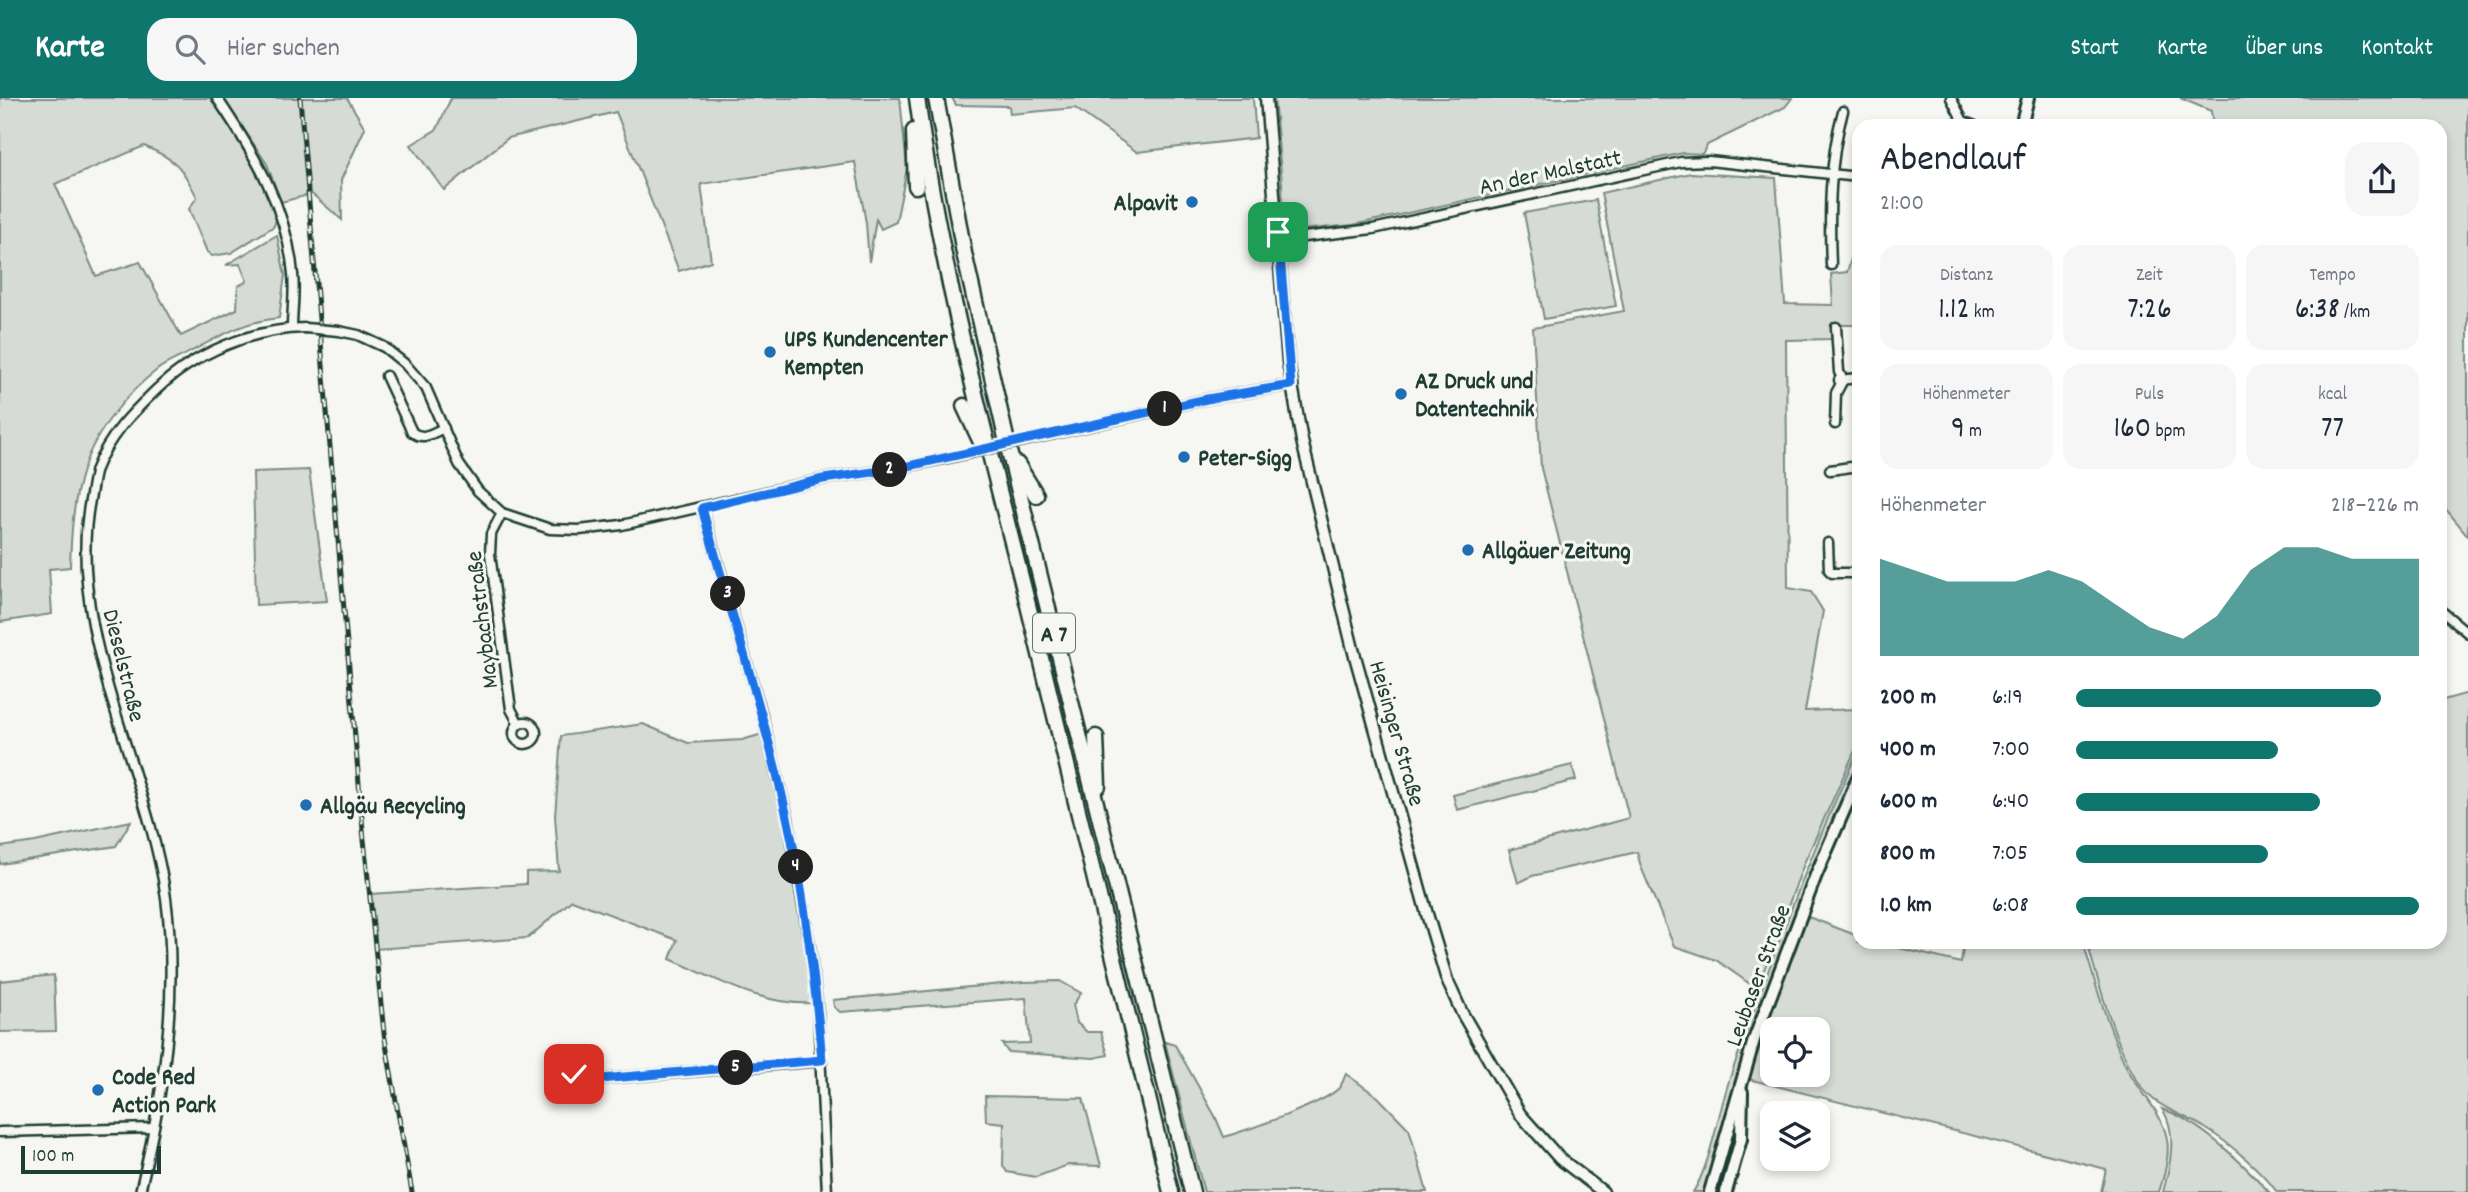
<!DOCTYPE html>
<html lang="de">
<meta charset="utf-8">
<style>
body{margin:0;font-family:Dekko,sans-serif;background:#f6f6f7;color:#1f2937;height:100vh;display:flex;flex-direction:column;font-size:26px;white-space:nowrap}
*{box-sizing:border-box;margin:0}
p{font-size:23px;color:#747a83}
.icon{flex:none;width:38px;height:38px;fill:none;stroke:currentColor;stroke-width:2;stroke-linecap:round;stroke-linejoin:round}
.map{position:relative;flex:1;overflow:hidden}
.panel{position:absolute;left:1852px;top:21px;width:595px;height:830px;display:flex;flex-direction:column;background:#fff;border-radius:21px;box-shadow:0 4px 10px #0003}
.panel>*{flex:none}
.controls{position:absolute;left:1760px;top:919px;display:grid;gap:14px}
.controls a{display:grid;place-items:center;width:70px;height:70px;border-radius:14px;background:#fff;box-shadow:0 4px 10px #0003;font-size:35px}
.scale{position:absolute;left:21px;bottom:18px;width:140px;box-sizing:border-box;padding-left:7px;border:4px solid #1f3d34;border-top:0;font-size:19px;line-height:24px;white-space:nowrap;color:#1f3d34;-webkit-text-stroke:5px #f6f6f2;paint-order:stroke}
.pin{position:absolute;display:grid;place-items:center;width:60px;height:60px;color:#fff;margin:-30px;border-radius:14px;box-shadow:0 4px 10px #0006}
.km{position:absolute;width:35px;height:35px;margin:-18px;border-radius:50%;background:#222;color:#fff;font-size:19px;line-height:35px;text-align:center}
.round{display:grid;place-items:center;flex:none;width:74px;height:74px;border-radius:21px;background:#f6f6f7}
.summary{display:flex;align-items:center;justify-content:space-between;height:119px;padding:0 28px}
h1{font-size:38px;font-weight:600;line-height:52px}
.metrics{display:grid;grid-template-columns:repeat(3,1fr);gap:10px;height:119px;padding:7px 28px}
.metrics div{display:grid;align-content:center;border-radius:18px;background:#f6f6f7;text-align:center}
.metrics b{font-size:30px;font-weight:600}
.metrics small{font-size:19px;font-weight:400}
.metrics p{font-size:19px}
.chart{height:196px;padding:14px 28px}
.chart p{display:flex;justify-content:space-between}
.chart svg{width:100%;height:126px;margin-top:7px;fill:#0f766e;opacity:.7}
ul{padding:0 28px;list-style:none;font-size:23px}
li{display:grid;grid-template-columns:112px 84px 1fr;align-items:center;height:52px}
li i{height:18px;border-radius:9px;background:#0f766e}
header{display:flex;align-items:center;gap:42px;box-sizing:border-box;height:98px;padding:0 35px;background:#0f766e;color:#fff}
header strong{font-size:33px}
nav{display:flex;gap:38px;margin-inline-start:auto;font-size:24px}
.search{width:490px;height:63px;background:#f6f6f7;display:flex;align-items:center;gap:18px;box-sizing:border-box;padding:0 24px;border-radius:21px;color:#747a83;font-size:26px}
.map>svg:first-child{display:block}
.green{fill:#d6dbd6;stroke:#7a8c85;stroke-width:2;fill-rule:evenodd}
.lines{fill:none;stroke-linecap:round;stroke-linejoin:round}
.minor-casing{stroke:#1f3d34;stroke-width:13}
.tertiary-casing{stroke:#1f3d34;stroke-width:15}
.secondary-casing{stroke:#1f3d34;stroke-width:16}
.motorway-casing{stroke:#1f3d34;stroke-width:19}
.minor{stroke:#f6f6f2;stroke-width:8}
.tertiary{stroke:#f6f6f2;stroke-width:10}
.secondary{stroke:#f6f6f2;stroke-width:10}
.motorway{stroke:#f6f6f2;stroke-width:14}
.rail-casing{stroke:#1f3d34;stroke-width:5}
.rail{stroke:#f6f6f2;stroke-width:2.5;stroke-dasharray:8;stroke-linecap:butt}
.minor-bridge-casing{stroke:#1f3d34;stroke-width:13;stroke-linecap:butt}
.minor-bridge{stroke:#f6f6f2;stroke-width:8}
.route-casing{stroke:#fff;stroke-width:14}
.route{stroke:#1a73e8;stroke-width:9}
.poi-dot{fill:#1f6fb2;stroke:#f6f6f2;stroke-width:2.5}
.labels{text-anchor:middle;stroke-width:6;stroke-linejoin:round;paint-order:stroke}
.shield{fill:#f6f6f2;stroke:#60746d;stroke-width:2}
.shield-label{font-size:23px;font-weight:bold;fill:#1f3d34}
.street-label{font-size:24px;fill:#1f3d34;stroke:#f6f6f2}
.poi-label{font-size:24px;font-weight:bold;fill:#1f3d34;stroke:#f6f6f2;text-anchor:start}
</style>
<header>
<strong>Karte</strong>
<div class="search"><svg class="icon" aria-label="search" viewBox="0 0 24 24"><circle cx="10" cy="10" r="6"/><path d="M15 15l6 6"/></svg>Hier suchen</div>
<nav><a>Start</a><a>Karte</a><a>Über uns</a><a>Kontakt</a></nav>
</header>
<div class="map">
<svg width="2468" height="1094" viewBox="0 0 2468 1094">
<rect width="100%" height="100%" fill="#f6f6f2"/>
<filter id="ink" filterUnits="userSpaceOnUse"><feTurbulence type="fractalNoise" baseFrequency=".0143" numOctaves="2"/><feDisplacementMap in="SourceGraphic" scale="14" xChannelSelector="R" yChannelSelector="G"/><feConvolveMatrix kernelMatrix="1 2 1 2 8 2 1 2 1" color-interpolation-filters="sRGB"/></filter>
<g filter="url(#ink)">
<g class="green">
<path d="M0,0H212L260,74L277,118L274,128L231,155L212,158L207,154L189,111L197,99C181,68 177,62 144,48L55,86L96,178L140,164L181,238L237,211L238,188L247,183L240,166L226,167L277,137L285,177L279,220C242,224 222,237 190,254C180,260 167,264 157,272C129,293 95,334 84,369C73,401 71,436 70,469L49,471L52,516L0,524Z"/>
<path d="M223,0H347L365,30L341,82L342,122L312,96L281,104L267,66Z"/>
<path d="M451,0H900L907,70L896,124L881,131L876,121L869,164L866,125L855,64L701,86L711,163L679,173L616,14L508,40L444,92L411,47L437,31Z"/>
<path d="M952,0H1253L1256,40L1137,54L1075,10L1010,16L1009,8L956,7Z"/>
<path d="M1274,0H1792L1785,9L1707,47L1702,56L1683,55L1353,127L1289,133L1283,124L1282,85Z"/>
<path d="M2180,0H2468V438L2440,404V28H2213L2211,13Z"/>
<path d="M1691,75L1776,80L1785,206L1833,207L1831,176L1847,174L1852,158H1858V227H1833V241L1786,242L1788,490L1811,494L1823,513L1805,613L1858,611V646L1805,763L1757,891L1716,862L1674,848L1641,769L1637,754L1532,778L1518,785L1509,752L1629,720L1541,370L1533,230L1624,213L1601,95Z"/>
<path d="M1596,102L1616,208L1544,221L1524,115Z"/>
<path d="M309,372L327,503L256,507L253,374Z"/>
<path d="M2468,595V1094H2277C2261,1072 2228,1044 2205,1030C2190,1020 2166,1012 2153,1001C2122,977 2098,882 2087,844H2440V603Z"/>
<path d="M643,626L688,645L742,642L766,635L788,721L817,905C764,909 717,881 670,861L677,842L572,802L528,840L375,851L370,796L526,786V774L559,773L555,718L561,638Z"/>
<path d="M1858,653V669L1846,694L1749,941L1704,1094H1693C1711,1067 1719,1010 1731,977C1770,867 1808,758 1858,653Z"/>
<path d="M1572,667L1576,682L1457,712L1453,697Z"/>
<path d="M131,723L116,748L0,766V749L35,744Z"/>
<path d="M1806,818L1858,838V844H1874L1961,865L1964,844H2083C2095,885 2107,926 2125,966C2138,993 2161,1011 2167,1041C2170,1058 2164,1078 2159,1094H2101L2106,1071L1748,981ZM1773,931H1818V976H1773Z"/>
<path d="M54,877L56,933L0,934V883Z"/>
<path d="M1060,883L1081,895L1073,907L1077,925L1087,934H1101L1108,957L1094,960L1008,954L1002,946L1030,945L1026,900L840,914L834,909L833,902L1023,884Z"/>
<path d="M1165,944L1175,947L1215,1018L1224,1039C1247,1032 1324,1006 1339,990C1342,987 1344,980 1346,976L1378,999L1409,1031L1427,1094H1204Z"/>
<path d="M985,998L1083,1000L1101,1068L1068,1067L1036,1079L1007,1074L1003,1068L1004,1025L986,1023Z"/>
<path d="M2162,1011C2199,1023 2243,1065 2269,1094H2163C2170,1069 2178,1034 2162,1011Z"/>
</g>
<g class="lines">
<g class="minor-casing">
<g id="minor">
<path d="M217,0C254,55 287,109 293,176C295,194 292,213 292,230"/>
<path d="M1951,0L1963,23L1975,28"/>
<path d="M1278,142L1373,131L1681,64L1709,63L1858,79"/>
<path d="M1831,167C1829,115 1829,64 1843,13"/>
<path d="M339,233L358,237L384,249L405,266L426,290L459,366L478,393L502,415L550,431L579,432L622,427L823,381L895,371L948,360"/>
<path d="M386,278L412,334C423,343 432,335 444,330"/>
<path d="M1839,282L1858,280"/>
<path d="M1835,326L1836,295L1843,282L1839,274L1836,229"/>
<path d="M1054,336L1207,301L1291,287"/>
<path d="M1830,372L1858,368"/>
<path d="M702,410L762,617L788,721L810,849L818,915L827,1094"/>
<path d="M502,415L491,436L490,456L511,611L519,626"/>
<path d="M1828,445L1829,472L1832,475H1858"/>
<path d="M2440,512L2468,535"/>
<circle cx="525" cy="635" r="11"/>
<circle cx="566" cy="983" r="11"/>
<path d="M577,983L822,963"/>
<path d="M0,1034L153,1030"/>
<path d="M140,1094C163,997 179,900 166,800C148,672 65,532 90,402C92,392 93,381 96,371C108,339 132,315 156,292C195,255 251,231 305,230"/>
</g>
</g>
<g class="tertiary-casing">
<path id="tertiary" d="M1266,0L1288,264L1302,343L1353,551L1427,816L1447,882L1462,915L1520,1016L1559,1060L1603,1094"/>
</g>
<g class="secondary-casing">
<g id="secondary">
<path d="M2021,28L2028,0"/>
<path d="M1710,1094L1754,942L1816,777L1858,680"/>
<path d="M1726,1094L1741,1041L1742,994"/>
</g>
</g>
<g class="motorway-casing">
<g id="motorway">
<path d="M917,0C940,171 986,340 1028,507C1076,703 1123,898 1171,1094"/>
<path d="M936,0L964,155L1009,353L1192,1094"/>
<path d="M914,33L916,88"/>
<path d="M964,308L980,342"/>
<path d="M1017,366L1036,397"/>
<path d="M1096,639L1098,688"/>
</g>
</g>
<use href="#minor" class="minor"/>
<use href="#tertiary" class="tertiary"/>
<use href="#secondary" class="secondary"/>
<use href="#motorway" class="motorway"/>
<g class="rail-casing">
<path id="rail" d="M300,0L363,732L384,935L412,1094"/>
</g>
<use href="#rail" class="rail"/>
<g class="minor-bridge-casing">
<g id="minor-bridge">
<path d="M305,230L339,233"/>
<path d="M948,360L1054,336"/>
</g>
</g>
<use href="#minor-bridge" class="minor-bridge"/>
</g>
</g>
<g class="lines" filter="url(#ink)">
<g class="route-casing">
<path id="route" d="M574,976L577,983L822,962C815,881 805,799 787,719C764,615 730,513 702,410L823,381L895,371L1207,301L1291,287L1278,134"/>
</g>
<use href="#route" class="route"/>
</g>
<g class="poi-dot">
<circle cx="1192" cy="104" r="7"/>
<circle cx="770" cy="254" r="7"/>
<circle cx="1401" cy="296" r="7"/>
<circle cx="1184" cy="359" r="7"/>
<circle cx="1468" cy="452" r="7"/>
<circle cx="306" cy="707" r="7"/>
<circle cx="98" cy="992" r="7"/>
</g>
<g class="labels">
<rect class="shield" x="1033" y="515.5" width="42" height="39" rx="5"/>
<g class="shield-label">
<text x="1054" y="543">A 7</text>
</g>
<g class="street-label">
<text transform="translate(1550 73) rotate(-12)" y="8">An der Malstatt</text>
<text transform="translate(481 522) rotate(-97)" y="8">Maybachstraße</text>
<text transform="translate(125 567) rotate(76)" y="8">Dieselstraße</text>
<text transform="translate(1398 635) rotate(74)" y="8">Heisinger Straße</text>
<text transform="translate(1757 877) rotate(-70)" y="8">Leubaser Straße</text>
</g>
<g class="poi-label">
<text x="1178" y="112" text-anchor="end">Alpavit</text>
<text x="784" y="248">UPS Kundencenter<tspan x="784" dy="28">Kempten</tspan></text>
<text x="1415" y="290">AZ Druck und<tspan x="1415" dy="28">Datentechnik</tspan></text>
<text x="1198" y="367">Peter-Sigg</text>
<text x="1482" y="460">Allgäuer Zeitung</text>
<text x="320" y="715">Allgäu Recycling</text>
<text x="112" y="986">Code Red<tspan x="112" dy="28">Action Park</tspan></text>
</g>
</g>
</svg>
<div class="controls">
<a><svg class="icon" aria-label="locate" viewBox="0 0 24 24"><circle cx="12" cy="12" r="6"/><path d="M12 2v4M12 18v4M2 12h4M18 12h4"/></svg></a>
<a><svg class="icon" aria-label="layers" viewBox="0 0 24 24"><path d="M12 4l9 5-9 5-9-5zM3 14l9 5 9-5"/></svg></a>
</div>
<div class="scale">100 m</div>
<div class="pin" style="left:1278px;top:134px;background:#1e9e55"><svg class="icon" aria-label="arrive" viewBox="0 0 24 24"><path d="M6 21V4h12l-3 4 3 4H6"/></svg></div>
<div class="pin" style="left:574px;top:976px;background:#d93025"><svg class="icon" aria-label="check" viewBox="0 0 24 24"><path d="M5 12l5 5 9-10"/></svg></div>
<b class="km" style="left:1165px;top:311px">1</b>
<b class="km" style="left:890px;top:372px">2</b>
<b class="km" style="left:728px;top:496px">3</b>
<b class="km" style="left:796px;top:769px">4</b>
<b class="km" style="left:736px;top:970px">5</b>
<section class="panel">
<div class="summary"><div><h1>Abendlauf</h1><p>21:00</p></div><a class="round"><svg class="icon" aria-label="share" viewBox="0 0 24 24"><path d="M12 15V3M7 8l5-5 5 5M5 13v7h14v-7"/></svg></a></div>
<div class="metrics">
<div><p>Distanz</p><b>1.12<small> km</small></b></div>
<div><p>Zeit</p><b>7:26</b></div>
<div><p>Tempo</p><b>6:38<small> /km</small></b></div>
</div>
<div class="metrics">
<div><p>Höhenmeter</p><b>9<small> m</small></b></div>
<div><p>Puls</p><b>160<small> bpm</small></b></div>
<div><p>kcal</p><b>77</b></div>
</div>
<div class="chart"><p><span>Höhenmeter</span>218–226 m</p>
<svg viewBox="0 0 160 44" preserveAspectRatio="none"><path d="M0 44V10L10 14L20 18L30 18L40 18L50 14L60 18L70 26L80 34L90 38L100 30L110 14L120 6L130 6L140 10L150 10L160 10V44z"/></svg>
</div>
<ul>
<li><b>200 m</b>6:19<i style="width:89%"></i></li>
<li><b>400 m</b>7:00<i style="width:59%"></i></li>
<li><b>600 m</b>6:40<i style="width:71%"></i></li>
<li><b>800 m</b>7:05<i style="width:56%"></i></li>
<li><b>1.0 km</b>6:08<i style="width:100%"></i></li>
</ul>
</section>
</div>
